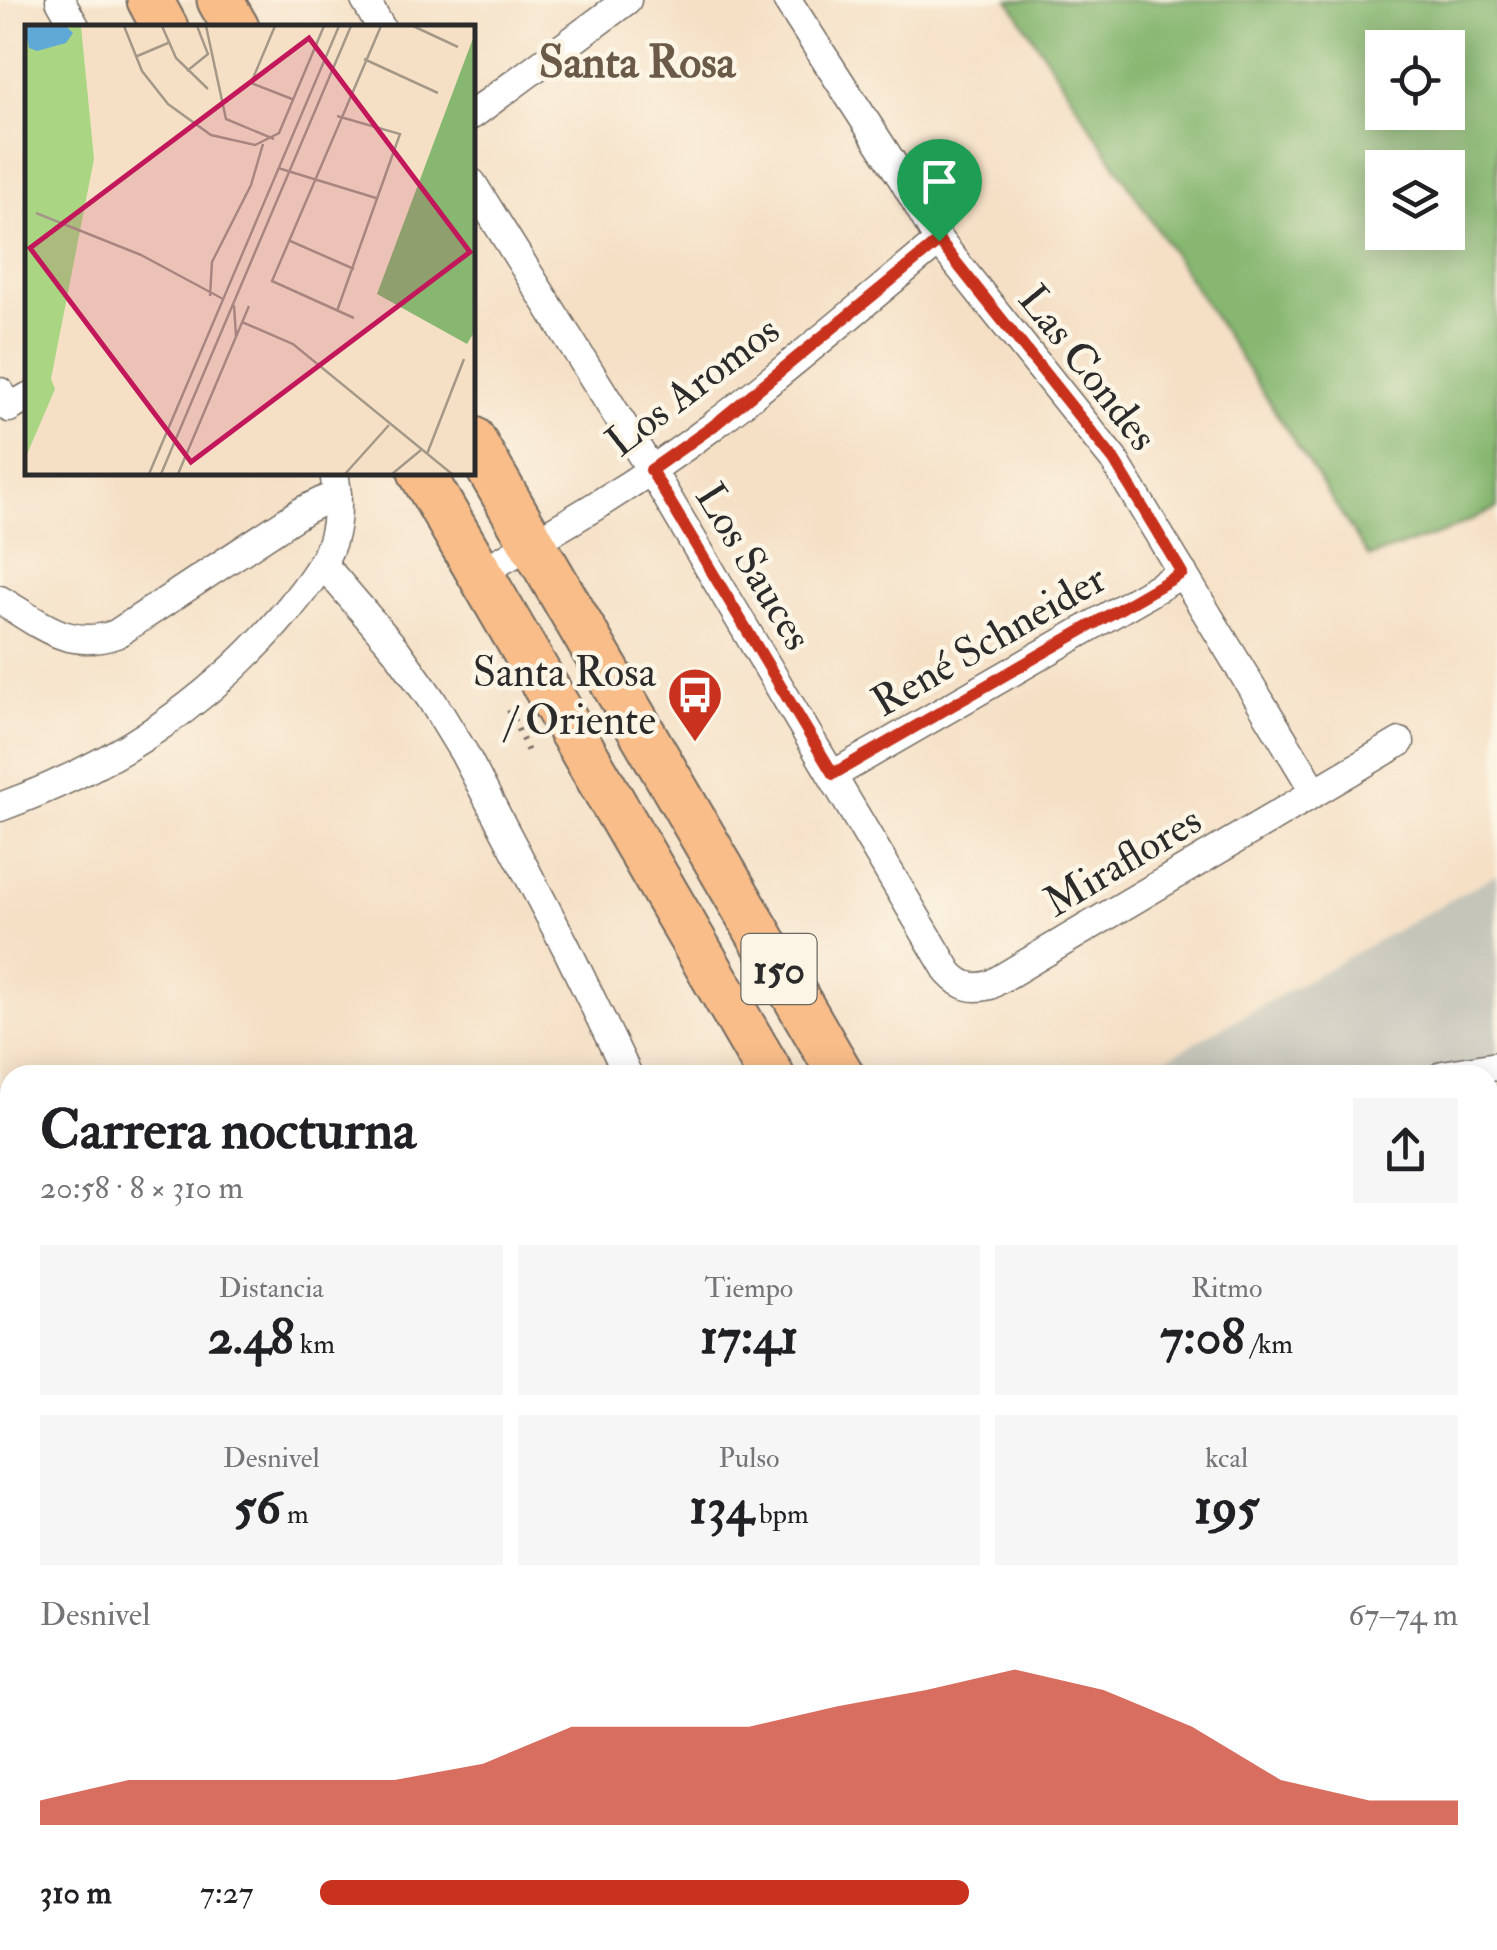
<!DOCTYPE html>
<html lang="es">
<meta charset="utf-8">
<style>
body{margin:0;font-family:"IM FELL Double Pica",serif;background:#f6f6f6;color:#202124;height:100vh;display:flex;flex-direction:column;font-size:38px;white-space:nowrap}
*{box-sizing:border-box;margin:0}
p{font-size:32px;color:#757577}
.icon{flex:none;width:55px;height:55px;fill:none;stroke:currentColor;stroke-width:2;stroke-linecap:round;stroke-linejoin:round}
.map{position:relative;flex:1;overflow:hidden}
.details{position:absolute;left:0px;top:1065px;width:1498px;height:885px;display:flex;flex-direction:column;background:#fff;border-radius:30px 30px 0 0;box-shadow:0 5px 25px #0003}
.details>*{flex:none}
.controls{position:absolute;left:1365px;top:30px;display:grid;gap:20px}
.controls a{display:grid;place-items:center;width:100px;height:100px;border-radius:0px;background:#fff;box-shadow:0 5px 25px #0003;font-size:50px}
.pin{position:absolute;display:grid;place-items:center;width:85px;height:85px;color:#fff;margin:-102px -42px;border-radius:50% 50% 50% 0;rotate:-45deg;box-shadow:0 0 10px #0007}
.pin .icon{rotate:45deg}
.round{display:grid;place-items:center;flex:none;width:105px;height:105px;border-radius:0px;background:#f6f6f6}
.summary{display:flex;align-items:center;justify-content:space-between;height:170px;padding:0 40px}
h1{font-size:55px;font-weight:700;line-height:75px}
.stats{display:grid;grid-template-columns:repeat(3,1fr);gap:15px;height:170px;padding:10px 40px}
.stats div{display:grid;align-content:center;border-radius:0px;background:#f6f6f6;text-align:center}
.stats b{font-size:50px;font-weight:700}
.stats small{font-size:28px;font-weight:400}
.stats p{font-size:28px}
.chart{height:280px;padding:20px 40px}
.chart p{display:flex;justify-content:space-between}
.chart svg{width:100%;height:180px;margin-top:10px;fill:#c8321e;opacity:.7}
ul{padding:0 40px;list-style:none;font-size:32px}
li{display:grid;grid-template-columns:160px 120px 1fr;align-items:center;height:75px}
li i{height:25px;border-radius:12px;background:#c8321e}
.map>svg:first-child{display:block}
.industrial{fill:#c5c5b9}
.green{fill:#aad683;stroke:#6a8057;stroke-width:2.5}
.forest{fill:#87b771;stroke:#59714e;stroke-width:2.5;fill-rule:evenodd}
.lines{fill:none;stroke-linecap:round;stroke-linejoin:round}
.service-casing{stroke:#726a61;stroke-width:18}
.minor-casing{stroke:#726a61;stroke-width:31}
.trunk-casing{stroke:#726a61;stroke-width:49}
.path{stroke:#726a61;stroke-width:6;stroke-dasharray:2.5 8;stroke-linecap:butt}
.service{stroke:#fff;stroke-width:14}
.minor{stroke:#fff;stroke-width:28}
.trunk{stroke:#f8bd89;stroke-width:45}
.route-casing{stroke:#fff;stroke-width:20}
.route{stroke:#c8321e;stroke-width:12}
.labels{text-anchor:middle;stroke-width:9;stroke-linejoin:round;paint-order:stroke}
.shield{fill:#fcf5e5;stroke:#6a6863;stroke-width:2.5}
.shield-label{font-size:40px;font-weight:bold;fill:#2b2b2b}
.street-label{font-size:42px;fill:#2b2b2b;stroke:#fcf5e5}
.poi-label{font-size:42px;fill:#2b2b2b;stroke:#fcf5e5;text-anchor:end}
.neighbourhood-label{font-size:45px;font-weight:bold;fill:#6a5a47;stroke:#fcf5e5}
.inset-road{fill:none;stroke:#a49888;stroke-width:2.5}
.view{fill:#c2185b;fill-opacity:0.15;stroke:#c2185b;stroke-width:5}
.inset-edge{fill:none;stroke:#2b2b2b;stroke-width:5}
</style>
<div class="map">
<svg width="1497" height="1950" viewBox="0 0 1497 1950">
<rect width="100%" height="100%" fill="#fcf5e5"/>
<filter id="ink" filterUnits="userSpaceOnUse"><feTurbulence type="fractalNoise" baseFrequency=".01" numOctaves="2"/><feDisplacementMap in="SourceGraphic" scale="20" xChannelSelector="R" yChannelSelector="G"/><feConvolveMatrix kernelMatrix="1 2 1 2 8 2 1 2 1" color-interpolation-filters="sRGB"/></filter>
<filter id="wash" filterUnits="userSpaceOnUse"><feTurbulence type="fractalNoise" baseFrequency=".0048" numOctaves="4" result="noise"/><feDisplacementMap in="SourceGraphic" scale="40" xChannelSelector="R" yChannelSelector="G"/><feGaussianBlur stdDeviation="2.25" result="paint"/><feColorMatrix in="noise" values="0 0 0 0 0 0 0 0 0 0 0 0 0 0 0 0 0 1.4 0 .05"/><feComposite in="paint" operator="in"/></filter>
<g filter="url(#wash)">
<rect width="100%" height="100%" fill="#f5e0c6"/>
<path class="industrial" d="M1497,874V1950H1465L1459,1940H1488V1075H1137Z"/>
<path class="green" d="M0,1594L10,1605V1940H324L333,1950H0Z"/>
<path class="forest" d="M1009,0H1497V508L1442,533L1369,557ZM1382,48H1448V112H1382ZM1382,168H1448V232H1382Z"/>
</g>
<g filter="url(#ink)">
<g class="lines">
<g class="service-casing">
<g id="service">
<path d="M1101,1940L1108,1950"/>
<path d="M986,1950L992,1940"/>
</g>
</g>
<g class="minor-casing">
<g id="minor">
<path d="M60,0L76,28"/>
<path d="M365,0L381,28"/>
<path d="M787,0L902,178L939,241L1114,460L1315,792"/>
<path d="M472,115L627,0"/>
<path d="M472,183L651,470L949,973C961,986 972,990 990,985L1400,742"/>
<path d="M0,392L9,408L28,397"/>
<path d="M322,563L397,651L431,699L464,753L566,947L628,1075"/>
<path d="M479,573C559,529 640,482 713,426C790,367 864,303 939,241"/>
<path d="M0,600C39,623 68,651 116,634L304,510L337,494"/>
<path d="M833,775L1183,573"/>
<path d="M0,807C115,765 208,705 287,611C304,590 324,566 332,541C339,518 338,495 334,472"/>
<path d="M1443,1075L1497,1066"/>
<path d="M0,1743L10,1738"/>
<path d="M1441,1940L1447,1950"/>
</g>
</g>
<g class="trunk-casing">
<g id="trunk">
<path d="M150,0L165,28"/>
<path d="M220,0L236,28"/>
<path d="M472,439L841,1075"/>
<path d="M421,472L771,1075"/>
<path d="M1271,1940L1277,1950"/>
<path d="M1340,1940L1345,1950"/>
</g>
</g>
<path class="path" d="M509,710L530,756"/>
<use href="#service" class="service"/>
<use href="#minor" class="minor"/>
<use href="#trunk" class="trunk"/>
</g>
</g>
<g class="lines" filter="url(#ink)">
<g class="route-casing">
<path id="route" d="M939,241L1114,460L1182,573L833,774L651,470L712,427Z"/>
</g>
<use href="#route" class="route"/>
</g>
<defs>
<g id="bus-pin" transform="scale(2.875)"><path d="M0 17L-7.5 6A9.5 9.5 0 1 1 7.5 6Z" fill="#c8321e" stroke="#fcf5e5"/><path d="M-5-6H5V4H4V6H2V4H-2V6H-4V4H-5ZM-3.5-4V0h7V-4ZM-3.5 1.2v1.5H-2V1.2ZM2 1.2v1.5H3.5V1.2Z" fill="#fff"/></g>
</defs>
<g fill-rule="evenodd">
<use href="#bus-pin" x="695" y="695"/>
</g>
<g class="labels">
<rect class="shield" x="741.5" y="934" width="75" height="70" rx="8"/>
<g class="shield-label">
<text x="779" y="983">150</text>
</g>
<g class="street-label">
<text transform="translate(1089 367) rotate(52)" y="15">Las Condes</text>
<text transform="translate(692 385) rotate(-37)" y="15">Los Aromos</text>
<text transform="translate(755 566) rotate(59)" y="15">Los Sauces</text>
<text transform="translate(988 639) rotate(-30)" y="15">René Schneider</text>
<text transform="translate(1122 860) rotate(-31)" y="15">Miraflores</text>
</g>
<g class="poi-label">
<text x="656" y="686">Santa Rosa<tspan x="656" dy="48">/ Oriente</tspan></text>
</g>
<g class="neighbourhood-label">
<text x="637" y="77">Santa Rosa</text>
</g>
</g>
<g transform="translate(25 25)">
<rect width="450" height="450" fill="#f5e0c6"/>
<path d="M0,1H56L69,134L26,354L30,364L0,434Z" fill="#aad683"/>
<path d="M450,8V306L442,319L352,269Z" fill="#87b771"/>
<path d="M0,1H41L48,8L41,18L12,26L4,23Z" fill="#60a9d7"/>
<path class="inset-road" d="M99,1L117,46L143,79L186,110L230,120L254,108L299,1M137,1L151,33L183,64M181,1L201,94L249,114M250,1L226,58L267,74M388,1L433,22M110,32L143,18M339,34L413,68M162,46L183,29L172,1M312,91L375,109L312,286M253,143L351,173M11,188L116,230L198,274M263,215L329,244M185,271L187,237L226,160L238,119M209,280L211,311M329,293L247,256L356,1M217,297L268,319L427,449M402,429L439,334M124,449L314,1M136,449L326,1M153,449L224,281M320,449L364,400M367,449L396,425"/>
<path class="view" d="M284,13L445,227L166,437L5,223Z"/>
<rect width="450" height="450" class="inset-edge"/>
</g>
</svg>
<div class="controls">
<a><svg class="icon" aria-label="locate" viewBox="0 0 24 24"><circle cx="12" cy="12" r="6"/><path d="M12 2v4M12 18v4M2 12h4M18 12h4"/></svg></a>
<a><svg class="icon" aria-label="layers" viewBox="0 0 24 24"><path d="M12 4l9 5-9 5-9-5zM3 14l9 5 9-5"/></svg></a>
</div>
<div class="pin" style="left:939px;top:241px;background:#1e9e55"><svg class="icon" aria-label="arrive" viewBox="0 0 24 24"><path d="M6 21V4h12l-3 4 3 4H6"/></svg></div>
<section class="details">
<div class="summary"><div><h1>Carrera nocturna</h1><p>20:58 · 8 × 310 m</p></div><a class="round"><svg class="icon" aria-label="share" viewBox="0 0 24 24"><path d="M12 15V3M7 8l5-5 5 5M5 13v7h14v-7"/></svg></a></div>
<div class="stats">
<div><p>Distancia</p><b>2.48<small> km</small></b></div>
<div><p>Tiempo</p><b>17:41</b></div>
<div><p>Ritmo</p><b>7:08<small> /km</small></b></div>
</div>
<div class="stats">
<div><p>Desnivel</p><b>56<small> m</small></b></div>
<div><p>Pulso</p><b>134<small> bpm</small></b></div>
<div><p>kcal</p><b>195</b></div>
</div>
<div class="chart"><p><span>Desnivel</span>67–74 m</p>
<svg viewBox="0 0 160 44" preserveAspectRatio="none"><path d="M0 44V38L10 33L20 33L30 33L40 33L50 29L60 20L70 20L80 20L90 15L100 11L110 6L120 11L130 20L140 33L150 38L160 38V44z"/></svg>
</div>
<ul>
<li><b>310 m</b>7:27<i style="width:57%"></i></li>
</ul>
</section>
</div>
